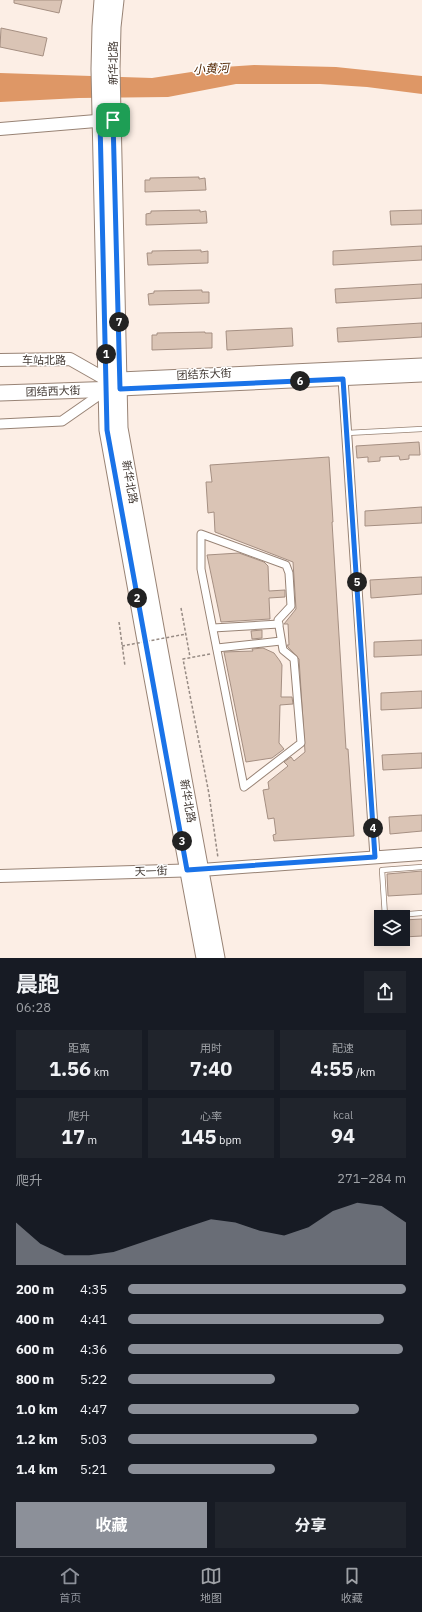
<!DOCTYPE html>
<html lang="zh">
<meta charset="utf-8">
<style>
body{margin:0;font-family:"IBM Plex Sans","Noto Sans SC",sans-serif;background:#20242c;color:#f1f3f6;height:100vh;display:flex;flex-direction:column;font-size:15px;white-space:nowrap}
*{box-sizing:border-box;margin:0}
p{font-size:13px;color:#9ea1a6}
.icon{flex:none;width:22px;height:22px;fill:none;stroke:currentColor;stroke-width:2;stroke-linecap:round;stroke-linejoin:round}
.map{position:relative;height:958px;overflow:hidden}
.side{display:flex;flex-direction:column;background:#171b24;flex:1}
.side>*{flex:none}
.controls{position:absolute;left:374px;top:910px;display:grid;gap:8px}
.controls a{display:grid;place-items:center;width:36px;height:36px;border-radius:0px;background:#171b24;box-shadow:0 2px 10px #0003;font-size:20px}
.pin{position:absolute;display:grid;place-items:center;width:34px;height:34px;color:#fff;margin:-17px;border-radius:8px;box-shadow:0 2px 6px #0006}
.km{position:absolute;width:20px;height:20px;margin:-10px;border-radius:50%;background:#222;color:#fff;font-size:11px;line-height:20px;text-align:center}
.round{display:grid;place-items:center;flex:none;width:42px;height:42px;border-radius:0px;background:#20242c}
.summary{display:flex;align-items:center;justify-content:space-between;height:68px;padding:0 16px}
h1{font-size:22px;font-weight:700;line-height:30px}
.metrics{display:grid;grid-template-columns:repeat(3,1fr);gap:6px;height:68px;padding:4px 16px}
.metrics div{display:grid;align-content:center;border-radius:0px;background:#20242c;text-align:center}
.metrics b{font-size:20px;font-weight:700}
.metrics small{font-size:11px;font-weight:400}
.metrics p{font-size:11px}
.chart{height:112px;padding:8px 16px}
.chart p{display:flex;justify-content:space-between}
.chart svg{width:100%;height:72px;margin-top:4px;fill:#8c9099;opacity:.7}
.action{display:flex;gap:8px;margin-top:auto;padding:8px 16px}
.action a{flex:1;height:46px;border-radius:0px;background:#8c9099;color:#fff;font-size:16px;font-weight:700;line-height:46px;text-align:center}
.action a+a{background:#20242c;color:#f1f3f6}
ul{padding:0 16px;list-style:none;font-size:13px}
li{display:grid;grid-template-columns:64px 48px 1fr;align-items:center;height:30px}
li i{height:10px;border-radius:5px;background:#8c9099}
.dock{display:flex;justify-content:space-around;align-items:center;height:56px;border-top:1px solid #363941;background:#171b24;font-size:11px;color:#9ea1a6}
.dock a{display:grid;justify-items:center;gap:2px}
.dock .active{color:#8c9099}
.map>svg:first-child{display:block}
.water{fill:#de9766}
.building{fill:#dac4b5;stroke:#a58f82}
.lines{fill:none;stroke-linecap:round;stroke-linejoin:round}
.service-casing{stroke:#988375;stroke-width:6}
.pedestrian-casing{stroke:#988375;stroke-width:9}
.minor-casing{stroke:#988375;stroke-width:11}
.tertiary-casing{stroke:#988375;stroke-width:14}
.secondary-casing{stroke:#988375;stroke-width:15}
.primary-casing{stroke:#988375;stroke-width:17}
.path{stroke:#978b84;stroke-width:1.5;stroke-dasharray:3 2;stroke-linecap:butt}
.service{stroke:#fff;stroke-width:4.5}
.pedestrian{stroke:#fff;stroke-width:7}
.minor{stroke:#fff;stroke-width:9}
.tertiary{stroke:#fff;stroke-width:12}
.secondary{stroke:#fff;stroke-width:13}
.primary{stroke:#fff;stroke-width:15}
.path-bridge{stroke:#978b84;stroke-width:1.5;stroke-dasharray:3 2;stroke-linecap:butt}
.route-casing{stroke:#fff;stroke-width:8}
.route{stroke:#1a73e8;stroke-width:5}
.labels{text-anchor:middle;stroke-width:3;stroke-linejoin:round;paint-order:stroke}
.street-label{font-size:11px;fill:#433a34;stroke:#fff}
.water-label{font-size:12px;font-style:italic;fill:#522500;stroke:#fff}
</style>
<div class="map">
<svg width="422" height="958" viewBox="0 0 422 958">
<rect width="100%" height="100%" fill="#fceee5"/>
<path class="water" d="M254,65L336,67L422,76V94L367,87L320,84H236L168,97L79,98L0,102V73L152,78L224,67Z"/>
<g class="building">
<path d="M14,0H62L59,13L14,3Z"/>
<path d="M1,28L47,38L43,56L0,47Z"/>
<path d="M199,177V179L205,178L206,190L145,192V180H150V178Z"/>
<path d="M200,210V212L206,211L207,223L146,225V214L151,213V211Z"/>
<path d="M422,210V224L391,225L390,211Z"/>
<path d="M422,246V260L333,265V251Z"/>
<path d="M201,250V252L208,251V263L148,265L147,253H152V251Z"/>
<path d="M422,284V298L336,303L335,289Z"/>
<path d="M202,290V292H209V303L149,305L148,294L154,293V291Z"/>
<path d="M422,323V337L338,342L337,328Z"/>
<path d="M292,328L293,346L227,350L226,331Z"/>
<path d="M205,332V333H212V348L152,350V335H157V333Z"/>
<path d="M419,442L420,455H409V459L400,460L399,456L380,457V461L368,462V457L357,458L356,446Z"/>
<path d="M329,457L333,522H332L346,749H348L354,836L274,841L273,835L276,834L274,818L268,819L263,790L269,789L268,782L288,766L284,762L291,757L294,761L305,752L299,659L288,647L287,645H289L288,624H284L296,609L293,562L215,532L214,512L208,513L206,482H212L210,465Z"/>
<path d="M422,507V523L365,526V511Z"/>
<path d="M239,553L264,562L268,566L269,591L285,590V597L269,598L270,619L221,622L207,555Z"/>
<path d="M422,577V594L371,598L370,580Z"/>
<path d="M262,630V638L252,639L251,631Z"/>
<path d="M422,640V655L374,657V642Z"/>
<path d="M263,648L274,653L280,661L282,665L281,697H292L293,704L280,705L279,743L284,749L272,758L246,762L224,652L253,651L252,649Z"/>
<path d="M422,691V708L381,710V693Z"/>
<path d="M422,753V768L383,770L382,755Z"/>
<path d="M422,815V831L390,834L389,817Z"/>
<path d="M422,871V894L388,896L387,874Z"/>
<path d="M422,919V936L403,937V920Z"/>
</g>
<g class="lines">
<g class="service-casing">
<g id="service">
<path d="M347,433L422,429"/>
<path d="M422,867L382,870L385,916L422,913"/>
</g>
</g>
<g class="pedestrian-casing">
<g id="pedestrian">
<path d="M201,534L286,565L289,573L291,606L278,620L283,650L294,659L301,743L244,787L201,569Z"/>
<path d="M213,628L279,624"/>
<path d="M217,648L281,641"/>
</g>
</g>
<g class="minor-casing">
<g id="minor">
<path d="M343,379L375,857"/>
<path d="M0,424L62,421L105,391"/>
</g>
</g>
<g class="tertiary-casing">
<g id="tertiary">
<path d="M0,129L108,120"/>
<path d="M0,360L70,359L107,380"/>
<path d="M0,876L201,870L422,854"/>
</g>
</g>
<g class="secondary-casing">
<g id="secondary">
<path d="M120,379L422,365"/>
<path d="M120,389L422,375"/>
</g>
</g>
<g class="primary-casing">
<g id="primary">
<path d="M102,0L100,27L99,69L107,430L144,635L204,958"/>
<path d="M116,0L113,27L112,69L120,428L157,633L217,958"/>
<path d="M0,393L117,389"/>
</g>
</g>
<g class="path">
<path d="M181,608L190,657"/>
<path d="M119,622L125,666"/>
<path d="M210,654L183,659L209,794L218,858"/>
</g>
<use href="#service" class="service"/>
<use href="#pedestrian" class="pedestrian"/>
<use href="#minor" class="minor"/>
<use href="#tertiary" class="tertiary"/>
<use href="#secondary" class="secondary"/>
<use href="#primary" class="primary"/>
<path class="path-bridge" d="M122,646L186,634"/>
</g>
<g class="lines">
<g class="route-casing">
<path id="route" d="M113,120L120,389L343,379L375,857L187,870L107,430L100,121Z"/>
</g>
<use href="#route" class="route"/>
</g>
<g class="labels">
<g class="street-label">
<text transform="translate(113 63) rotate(-90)" y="4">新华北路</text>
<text x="44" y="364">车站北路</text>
<text transform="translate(204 374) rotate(-3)" y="4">团结东大街</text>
<text transform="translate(53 391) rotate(-2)" y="4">团结西大街</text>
<text transform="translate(130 482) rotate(80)" y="4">新华北路</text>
<text transform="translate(188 801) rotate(80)" y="4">新华北路</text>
<text transform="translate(151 871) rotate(-2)" y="4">天一街</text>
</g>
<g class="water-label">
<text transform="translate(211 69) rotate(-3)" y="4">小黄河</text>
</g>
</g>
</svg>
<div class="controls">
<a><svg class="icon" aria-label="layers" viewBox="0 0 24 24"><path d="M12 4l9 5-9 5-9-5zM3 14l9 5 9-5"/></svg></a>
</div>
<div class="pin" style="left:113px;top:120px;background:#1e9e55"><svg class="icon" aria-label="arrive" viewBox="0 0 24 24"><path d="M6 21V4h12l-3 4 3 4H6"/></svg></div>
<b class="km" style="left:106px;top:354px">1</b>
<b class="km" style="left:137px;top:598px">2</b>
<b class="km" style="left:182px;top:841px">3</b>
<b class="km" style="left:373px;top:828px">4</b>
<b class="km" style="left:357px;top:582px">5</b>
<b class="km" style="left:300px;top:381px">6</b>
<b class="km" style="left:119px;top:322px">7</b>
</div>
<section class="side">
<div class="summary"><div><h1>晨跑</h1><p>06:28</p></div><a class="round"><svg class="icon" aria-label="share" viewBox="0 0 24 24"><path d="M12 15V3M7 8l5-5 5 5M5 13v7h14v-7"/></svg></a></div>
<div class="metrics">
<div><p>距离</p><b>1.56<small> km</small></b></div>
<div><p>用时</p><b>7:40</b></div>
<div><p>配速</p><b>4:55<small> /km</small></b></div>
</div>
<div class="metrics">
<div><p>爬升</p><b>17<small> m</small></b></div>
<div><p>心率</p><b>145<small> bpm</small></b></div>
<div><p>kcal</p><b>94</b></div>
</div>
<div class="chart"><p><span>爬升</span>271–284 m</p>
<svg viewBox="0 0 160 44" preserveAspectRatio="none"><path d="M0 44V18L10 31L20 38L30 38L40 36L50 31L60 26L70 21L80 16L90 18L100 23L110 26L120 21L130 11L140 6L150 8L160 18V44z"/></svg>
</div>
<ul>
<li><b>200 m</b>4:35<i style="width:100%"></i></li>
<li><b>400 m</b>4:41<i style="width:92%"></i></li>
<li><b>600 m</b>4:36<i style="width:99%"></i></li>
<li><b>800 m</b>5:22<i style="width:53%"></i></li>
<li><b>1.0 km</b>4:47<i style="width:83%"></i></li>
<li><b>1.2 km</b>5:03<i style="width:68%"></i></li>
<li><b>1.4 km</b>5:21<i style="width:53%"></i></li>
</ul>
<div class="action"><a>收藏</a><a>分享</a></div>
</section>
<nav class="dock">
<a class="active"><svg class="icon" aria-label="home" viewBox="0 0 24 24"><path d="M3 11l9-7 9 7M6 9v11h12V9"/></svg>首页</a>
<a><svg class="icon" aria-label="map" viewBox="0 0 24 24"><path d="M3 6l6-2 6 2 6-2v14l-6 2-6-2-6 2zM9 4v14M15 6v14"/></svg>地图</a>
<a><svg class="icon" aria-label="saved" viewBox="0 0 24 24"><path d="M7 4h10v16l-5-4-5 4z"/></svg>收藏</a>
</nav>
